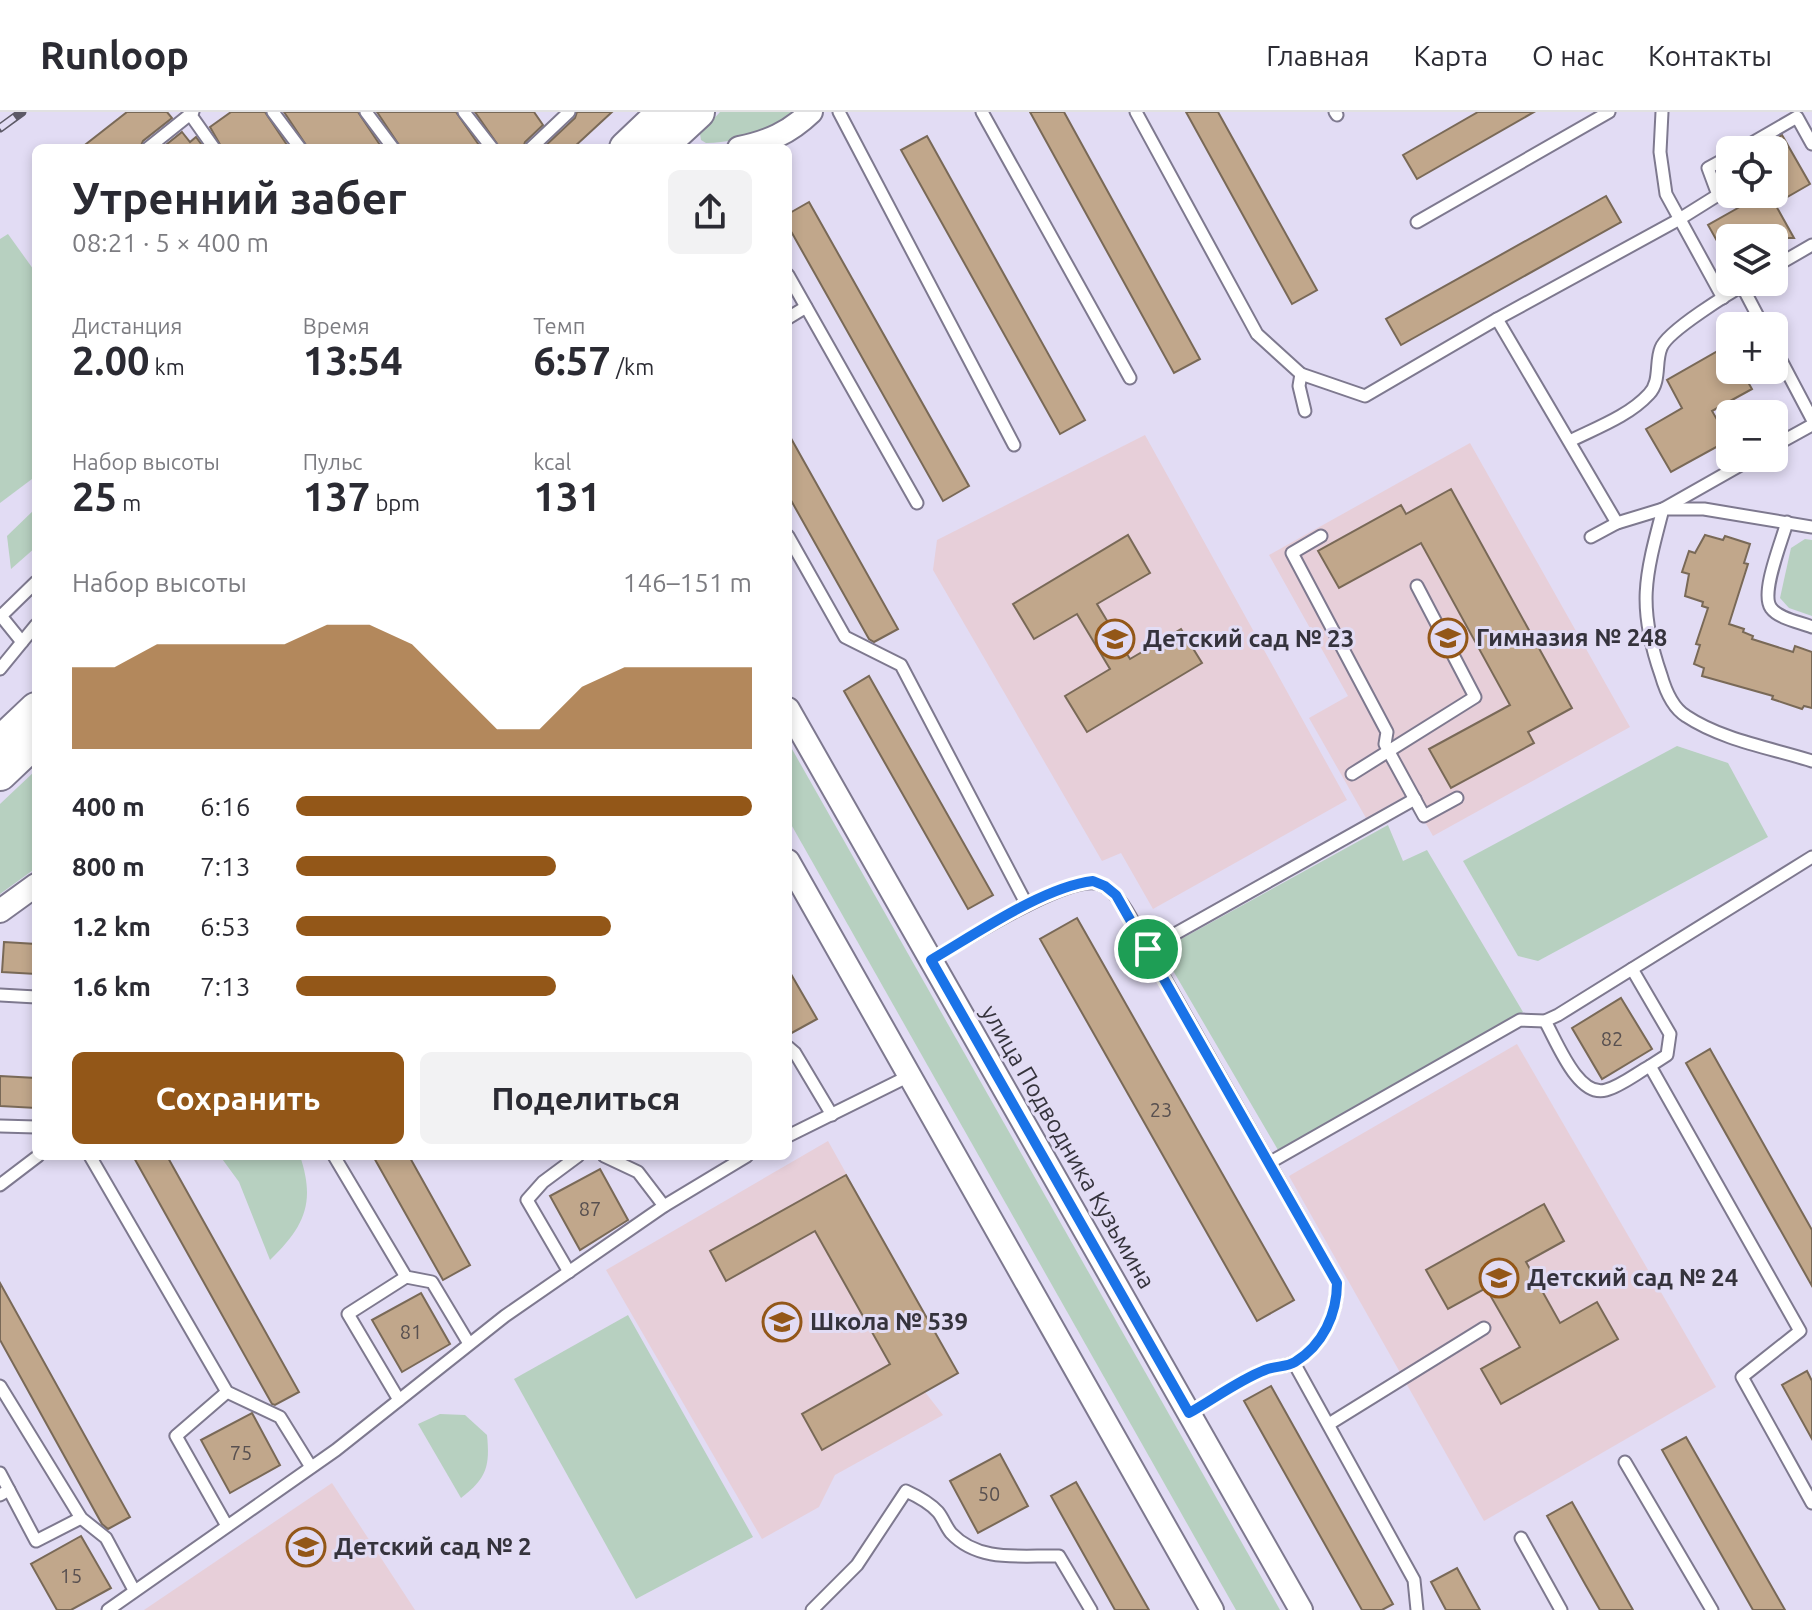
<!DOCTYPE html>
<html lang="ru">
<meta charset="utf-8">
<style>
body{margin:0;font-family:Ubuntu,sans-serif;background:#f2f2f3;color:#2b2b33;height:100vh;display:flex;flex-direction:column;font-size:30px;white-space:nowrap}
*{box-sizing:border-box;margin:0}
p{font-size:26px;color:#7c7c81}
.icon{flex:none;width:44px;height:44px;fill:none;stroke:currentColor;stroke-width:2;stroke-linecap:round;stroke-linejoin:round}
.map{position:relative;flex:1;overflow:hidden}
.details{position:absolute;left:32px;top:32px;width:760px;height:1016px;display:flex;flex-direction:column;background:#fff;border-radius:12px;box-shadow:0 4px 12px #0003}
.details>*{flex:none}
.controls{position:absolute;left:1716px;top:24px;display:grid;gap:16px}
.controls a{display:grid;place-items:center;width:72px;height:72px;border-radius:12px;background:#fff;box-shadow:0 4px 12px #0003;font-size:40px}
.pin{position:absolute;display:grid;place-items:center;width:68px;height:68px;color:#fff;margin:-34px;border:4px solid #fff;border-radius:50%;box-shadow:0 2px 8px #0007}
.round{display:grid;place-items:center;flex:none;width:84px;height:84px;border-radius:12px;background:#f2f2f3}
.head{display:flex;align-items:center;justify-content:space-between;height:136px;padding:0 40px}
h1{font-size:44px;font-weight:700;line-height:60px}
.stats{display:grid;grid-template-columns:repeat(3,1fr);gap:12px;height:136px;padding:8px 40px}
.stats div{display:grid;align-content:center}
.stats b{font-size:40px;font-weight:700}
.stats small{font-size:22px;font-weight:400}
.stats p{font-size:22px}
.chart{height:224px;padding:16px 40px}
.chart p{display:flex;justify-content:space-between}
.chart svg{width:100%;height:144px;margin-top:8px;fill:#935718;opacity:.7}
.primary-button{display:flex;gap:16px;margin-top:auto;padding:16px 40px}
.primary-button a{flex:1;height:92px;border-radius:12px;background:#935718;color:#fff;font-size:32px;font-weight:700;line-height:92px;text-align:center}
.primary-button a+a{background:#f2f2f3;color:#2b2b33}
ul{padding:0 40px;list-style:none;font-size:26px}
li{display:grid;grid-template-columns:128px 96px 1fr;align-items:center;height:60px}
li i{height:20px;border-radius:10px;background:#935718}
header{display:flex;align-items:center;gap:48px;box-sizing:border-box;height:112px;padding:0 40px;background:#fff;border-bottom:2px solid #e1e1e2}
header strong{font-size:38px}
nav{display:flex;gap:44px;margin-inline-start:auto;font-size:28px}
.map>svg:first-child{display:block}
.education{fill:#e7cfd9}
.green{fill:#b7d0c0}
.building{fill:#c1a78b;stroke:#796957;stroke-width:2}
.lines{fill:none;stroke-linecap:round;stroke-linejoin:round}
.service-casing{stroke:#7e798f;stroke-width:15}
.minor-casing{stroke:#7e798f;stroke-width:26}
.secondary-casing{stroke:#7e798f;stroke-width:36}
.service{stroke:#fff;stroke-width:11}
.minor{stroke:#fff;stroke-width:22}
.secondary{stroke:#fff;stroke-width:32}
.rail-casing{stroke:#5d5a67;stroke-width:9}
.rail{stroke:#e2dcf4;stroke-width:6;stroke-dasharray:18;stroke-linecap:butt}
.route-casing{stroke:#fff;stroke-width:16}
.route{stroke:#1a73e8;stroke-width:10}
.labels{text-anchor:middle;stroke-width:6;stroke-linejoin:round;paint-order:stroke}
.number-label{font-size:20px;fill:#585050}
.poi-label{font-size:24px;font-weight:bold;fill:#35333c;stroke:#e2dcf4;text-anchor:start}
.street-label{font-size:24px;fill:#35333c;stroke:#e2dcf4}
</style>
<header>
<strong>Runloop</strong>
<nav><a>Главная</a><a>Карта</a><a>О нас</a><a>Контакты</a></nav>
</header>
<div class="map">
<svg width="1812" height="1498" viewBox="0 0 1812 1498">
<rect width="100%" height="100%" fill="#e2dcf4"/>
<g class="education">
<path d="M1145,323L1347,688L1153,797L1121,741L1102,749L933,458L937,428Z"/>
<path d="M1470,331L1630,615L1433,724L1409,682L1366,706L1309,606L1348,584L1269,443Z"/>
<path d="M1517,932L1716,1275L1484,1409L1289,1064Z"/>
<path d="M828,1029L958,1261L925,1280L943,1303L835,1363L819,1395L762,1427L606,1158Z"/>
<path d="M332,1371L415,1498H144Z"/>
</g>
<g class="green">
<path d="M720,0H795C769,19 738,31 706,31L701,28L700,22Z"/>
<path d="M8,122L36,161V364L0,391V127Z"/>
<path d="M36,396V435L11,457L7,424Z"/>
<path d="M1805,427L1812,428V504L1789,496L1780,486L1791,436Z"/>
<path d="M788,630L1280,1498H1236L788,707Z"/>
<path d="M1677,634L1728,651L1768,725L1538,849L1518,844L1463,749Z"/>
<path d="M36,658V756L0,782V692Z"/>
<path d="M1388,713L1403,749L1427,738L1523,900L1278,1038L1161,838Z"/>
<path d="M220,1044H300C316,1091 304,1115 270,1148L239,1070Z"/>
<path d="M628,1203L753,1425L636,1487L514,1267Z"/>
<path d="M440,1302L465,1303L487,1323C490,1354 487,1366 461,1386L418,1312Z"/>
</g>
<g class="building">
<path d="M127,0H167L172,6L143,29L140,36H81Z"/>
<path d="M231,0H265L289,36H222L210,15Z"/>
<path d="M284,0H358L382,36H308Z"/>
<path d="M377,0H456L481,36H401Z"/>
<path d="M475,0H534L543,13L525,30L523,36H500Z"/>
<path d="M577,0H612L573,36H543L575,6Z"/>
<path d="M1030,0H1064L1200,247L1174,261Z"/>
<path d="M1186,0H1218L1317,178L1292,192Z"/>
<path d="M1478,0H1534L1417,67L1403,43Z"/>
<path d="M182,20L190,30L196,25L204,36H162Z"/>
<path d="M1782,23L1810,72L1775,92L1794,126H1730V152L1708,113L1745,92L1739,82H1769L1774,90V28Z"/>
<path d="M927,24L1085,308L1060,322L901,38Z"/>
<path d="M1606,84L1621,110L1401,233L1386,207Z"/>
<path d="M809,90L969,374L943,389L788,114V102Z"/>
<path d="M1730,232V258H1741L1752,277L1712,299L1729,328L1671,360L1646,317L1682,296L1667,268Z"/>
<path d="M788,321L898,517L874,530L869,527L788,383Z"/>
<path d="M1451,377L1572,596L1528,620L1534,631L1451,676L1429,637L1510,593L1421,431L1339,476L1318,439L1401,393L1406,402Z"/>
<path d="M1128,423L1150,461L1097,492L1130,547L1181,517L1202,551L1087,620L1065,584L1110,557L1077,502L1034,527L1013,492Z"/>
<path d="M1705,423L1723,428L1725,424L1750,432L1744,451L1748,452L1729,512L1744,517L1743,520L1753,524L1752,527L1793,540L1795,534L1812,540V596L1804,594L1802,597L1772,587L1773,584L1702,564L1704,556L1694,552L1700,533L1696,532L1708,496L1702,494L1703,490L1685,484L1689,462L1682,460L1689,439L1695,441Z"/>
<path d="M869,564L993,783L968,797L844,579Z"/>
<path d="M1077,806L1294,1188L1257,1209L1040,827Z"/>
<path d="M4,830L36,832V862L2,860Z"/>
<path d="M788,857L817,907L788,923Z"/>
<path d="M1621,886L1652,937L1602,967L1572,916Z"/>
<path d="M1710,937L1812,1118V1174L1686,951Z"/>
<path d="M0,964L36,966V996L0,994Z"/>
<path d="M133,1044H167L299,1280L275,1293L272,1292Z"/>
<path d="M373,1044H409L470,1153L443,1168Z"/>
<path d="M600,1057L628,1108L580,1138L550,1084Z"/>
<path d="M846,1063L958,1261L822,1338L802,1302L890,1252L815,1119L726,1169L710,1139Z"/>
<path d="M1544,1092L1564,1129L1526,1150L1560,1211L1597,1190L1618,1227L1501,1292L1481,1257L1520,1235L1486,1176L1448,1197L1426,1158Z"/>
<path d="M0,1171L130,1405L108,1417L102,1412L0,1228Z"/>
<path d="M421,1181L450,1232L402,1260L372,1208Z"/>
<path d="M1807,1259L1812,1269V1327L1782,1273Z"/>
<path d="M1271,1274L1393,1492L1382,1498H1362L1244,1289Z"/>
<path d="M252,1301L280,1353L230,1381L201,1328Z"/>
<path d="M1686,1325L1785,1498H1753L1701,1407L1662,1338Z"/>
<path d="M1000,1342L1028,1394L978,1421L950,1369Z"/>
<path d="M1076,1370L1149,1498H1115L1065,1409L1051,1384Z"/>
<path d="M1572,1390L1633,1498H1600L1585,1472L1547,1404Z"/>
<path d="M81,1424L111,1476L71,1498H57L31,1452Z"/>
<path d="M1457,1456L1480,1498H1446L1431,1470Z"/>
</g>
<g class="lines">
<g class="service-casing">
<g id="service">
<path d="M273,0L300,36"/>
<path d="M366,0L393,36"/>
<path d="M464,0L492,36"/>
<path d="M839,0L1014,333"/>
<path d="M982,0L1130,266"/>
<path d="M1136,0L1257,222L1301,262L1365,284L1497,207L1678,108L1718,83L1708,56L1730,44"/>
<path d="M1335,0L1337,3"/>
<path d="M1662,0L1660,40L1666,82L1723,186"/>
<path d="M190,2L214,36"/>
<path d="M148,36L193,0"/>
<path d="M531,36L569,0"/>
<path d="M1740,38L1797,5L1812,32"/>
<path d="M1417,110L1609,0"/>
<path d="M1774,155L1812,133"/>
<path d="M788,163L917,391"/>
<path d="M1742,174L1763,214"/>
<path d="M788,206L806,195"/>
<path d="M1497,207L1617,411"/>
<path d="M1774,235L1812,307"/>
<path d="M1301,262L1299,274L1305,299"/>
<path d="M1570,329C1596,316 1629,304 1649,282C1661,270 1655,250 1661,236C1667,219 1731,180 1749,170"/>
<path d="M1774,334L1812,313"/>
<path d="M1787,410C1782,429 1760,481 1771,496C1779,507 1800,510 1812,515"/>
<path d="M1812,415L1704,397H1663C1645,465 1637,494 1661,563C1665,577 1673,596 1686,604C1722,628 1771,636 1812,649"/>
<path d="M788,424L845,525L901,553L1027,793"/>
<path d="M1321,424L1292,441L1387,620L1385,632L1389,640L1424,704L1457,686"/>
<path d="M1591,425L1617,411L1663,397L1753,346"/>
<path d="M22,530L1,504L36,470"/>
<path d="M0,557L36,513"/>
<path d="M1352,662L1475,585L1417,474"/>
<path d="M1148,837L1415,687"/>
<path d="M931,848C962,830 1073,758 1102,773C1123,783 1136,817 1148,837L1337,1171C1337,1202 1323,1233 1295,1250C1287,1255 1274,1254 1265,1258C1239,1268 1213,1287 1189,1301"/>
<path d="M1632,857L1670,922L1667,943L1650,954L1800,1219L1742,1265L1812,1391"/>
<path d="M0,883L36,885"/>
<path d="M1545,909C1557,930 1578,986 1606,978C1621,974 1637,961 1650,954"/>
<path d="M788,935L795,941L832,1003"/>
<path d="M0,1014L36,1015"/>
<path d="M788,1024L909,964"/>
<path d="M90,1044L227,1280L280,1305L311,1355"/>
<path d="M334,1044L406,1165L432,1170L468,1230"/>
<path d="M604,1044L638,1060L664,1094"/>
<path d="M1269,1051L1520,908L1545,909L1558,903L1812,745"/>
<path d="M0,1073L38,1044"/>
<path d="M569,1160L527,1088L543,1070L578,1044"/>
<path d="M1294,1251L1414,1468L1417,1498"/>
<path d="M0,1274L81,1406L106,1426L134,1478"/>
<path d="M227,1280L176,1324L227,1414"/>
<path d="M399,1288L348,1202L406,1165"/>
<path d="M1329,1312L1484,1216"/>
<path d="M1625,1350L1712,1498"/>
<path d="M0,1361L9,1378"/>
<path d="M0,1383L9,1378L36,1429L81,1406"/>
<path d="M1521,1426L1561,1498"/>
<path d="M108,1498L336,1338L505,1204L664,1094L747,1044"/>
<path d="M812,1498L857,1453L906,1379C917,1384 929,1390 938,1400C943,1406 946,1415 951,1421C979,1451 1022,1443 1059,1444L1091,1498"/>
</g>
</g>
<g class="minor-casing">
<g id="minor">
<path d="M739,36C768,30 789,21 811,0"/>
<path d="M788,597L1301,1498"/>
<path d="M788,749L1212,1498"/>
<path d="M0,799L36,773"/>
</g>
</g>
<g class="secondary-casing">
<g id="secondary">
<path d="M626,36L664,0"/>
<path d="M659,36L698,0"/>
<path d="M0,631L36,597"/>
<path d="M0,662L36,628"/>
</g>
</g>
<use href="#service" class="service"/>
<use href="#minor" class="minor"/>
<use href="#secondary" class="secondary"/>
<g class="rail-casing">
<path id="rail" d="M0,16L22,0"/>
</g>
<use href="#rail" class="rail"/>
</g>
<g class="lines">
<g class="route-casing">
<path id="route" d="M1093,769L1105,774L1116,783L1337,1171C1337,1202 1323,1233 1295,1250C1287,1255 1275,1254 1265,1258C1239,1268 1214,1287 1189,1301L931,848C976,822 1043,775 1093,769Z"/>
</g>
<use href="#route" class="route"/>
</g>
<defs>
<g id="school-ring" transform="scale(2)"><circle r="9.5" fill="#e2dcf4" stroke="#935718" stroke-width="1.5"/><path d="M0-5L7-2L0 1L-7-2ZM-4 1L0 2.5L4 1V4Q0 6-4 4Z" fill="#935718"/></g>
</defs>
<g fill-rule="evenodd">
<use href="#school-ring" x="1448" y="526"/>
<use href="#school-ring" x="1115" y="527"/>
<use href="#school-ring" x="1499" y="1166"/>
<use href="#school-ring" x="782" y="1210"/>
<use href="#school-ring" x="306" y="1435"/>
</g>
<g class="labels">
<g class="number-label">
<text x="1612" y="934">82</text>
<text x="1161" y="1005">23</text>
<text x="590" y="1104">87</text>
<text x="411" y="1227">81</text>
<text x="241" y="1348">75</text>
<text x="989" y="1389">50</text>
<text x="71" y="1471">15</text>
</g>
<g class="poi-label">
<text x="1476" y="534">Гимназия № 248</text>
<text x="1143" y="535">Детский сад № 23</text>
<text x="1527" y="1174">Детский сад № 24</text>
<text x="810" y="1218">Школа № 539</text>
<text x="334" y="1443">Детский сад № 2</text>
</g>
<g class="street-label">
<text transform="translate(1068 1035) rotate(60)" y="8">улица Подводника Кузьмина</text>
</g>
</g>
</svg>
<div class="controls">
<a><svg class="icon" aria-label="locate" viewBox="0 0 24 24"><circle cx="12" cy="12" r="6"/><path d="M12 2v4M12 18v4M2 12h4M18 12h4"/></svg></a>
<a><svg class="icon" aria-label="layers" viewBox="0 0 24 24"><path d="M12 4l9 5-9 5-9-5zM3 14l9 5 9-5"/></svg></a>
<a>+</a>
<a>−</a>
</div>
<div class="pin" style="left:1148px;top:837px;background:#1e9e55"><svg class="icon" aria-label="arrive" viewBox="0 0 24 24"><path d="M6 21V4h12l-3 4 3 4H6"/></svg></div>
<section class="details">
<div class="head"><div><h1>Утренний забег</h1><p>08:21 · 5 × 400 m</p></div><a class="round"><svg class="icon" aria-label="share" viewBox="0 0 24 24"><path d="M12 15V3M7 8l5-5 5 5M5 13v7h14v-7"/></svg></a></div>
<div class="stats">
<div><p>Дистанция</p><b>2.00<small> km</small></b></div>
<div><p>Время</p><b>13:54</b></div>
<div><p>Темп</p><b>6:57<small> /km</small></b></div>
</div>
<div class="stats">
<div><p>Набор высоты</p><b>25<small> m</small></b></div>
<div><p>Пульс</p><b>137<small> bpm</small></b></div>
<div><p>kcal</p><b>131</b></div>
</div>
<div class="chart"><p><span>Набор высоты</span>146–151 m</p>
<svg viewBox="0 0 160 44" preserveAspectRatio="none"><path d="M0 44V19L10 19L20 12L30 12L40 12L50 12L60 6L70 6L80 12L90 25L100 38L110 38L120 25L130 19L140 19L150 19L160 19V44z"/></svg>
</div>
<ul>
<li><b>400 m</b>6:16<i style="width:100%"></i></li>
<li><b>800 m</b>7:13<i style="width:57%"></i></li>
<li><b>1.2 km</b>6:53<i style="width:69%"></i></li>
<li><b>1.6 km</b>7:13<i style="width:57%"></i></li>
</ul>
<div class="primary-button"><a>Сохранить</a><a>Поделиться</a></div>
</section>
</div>
